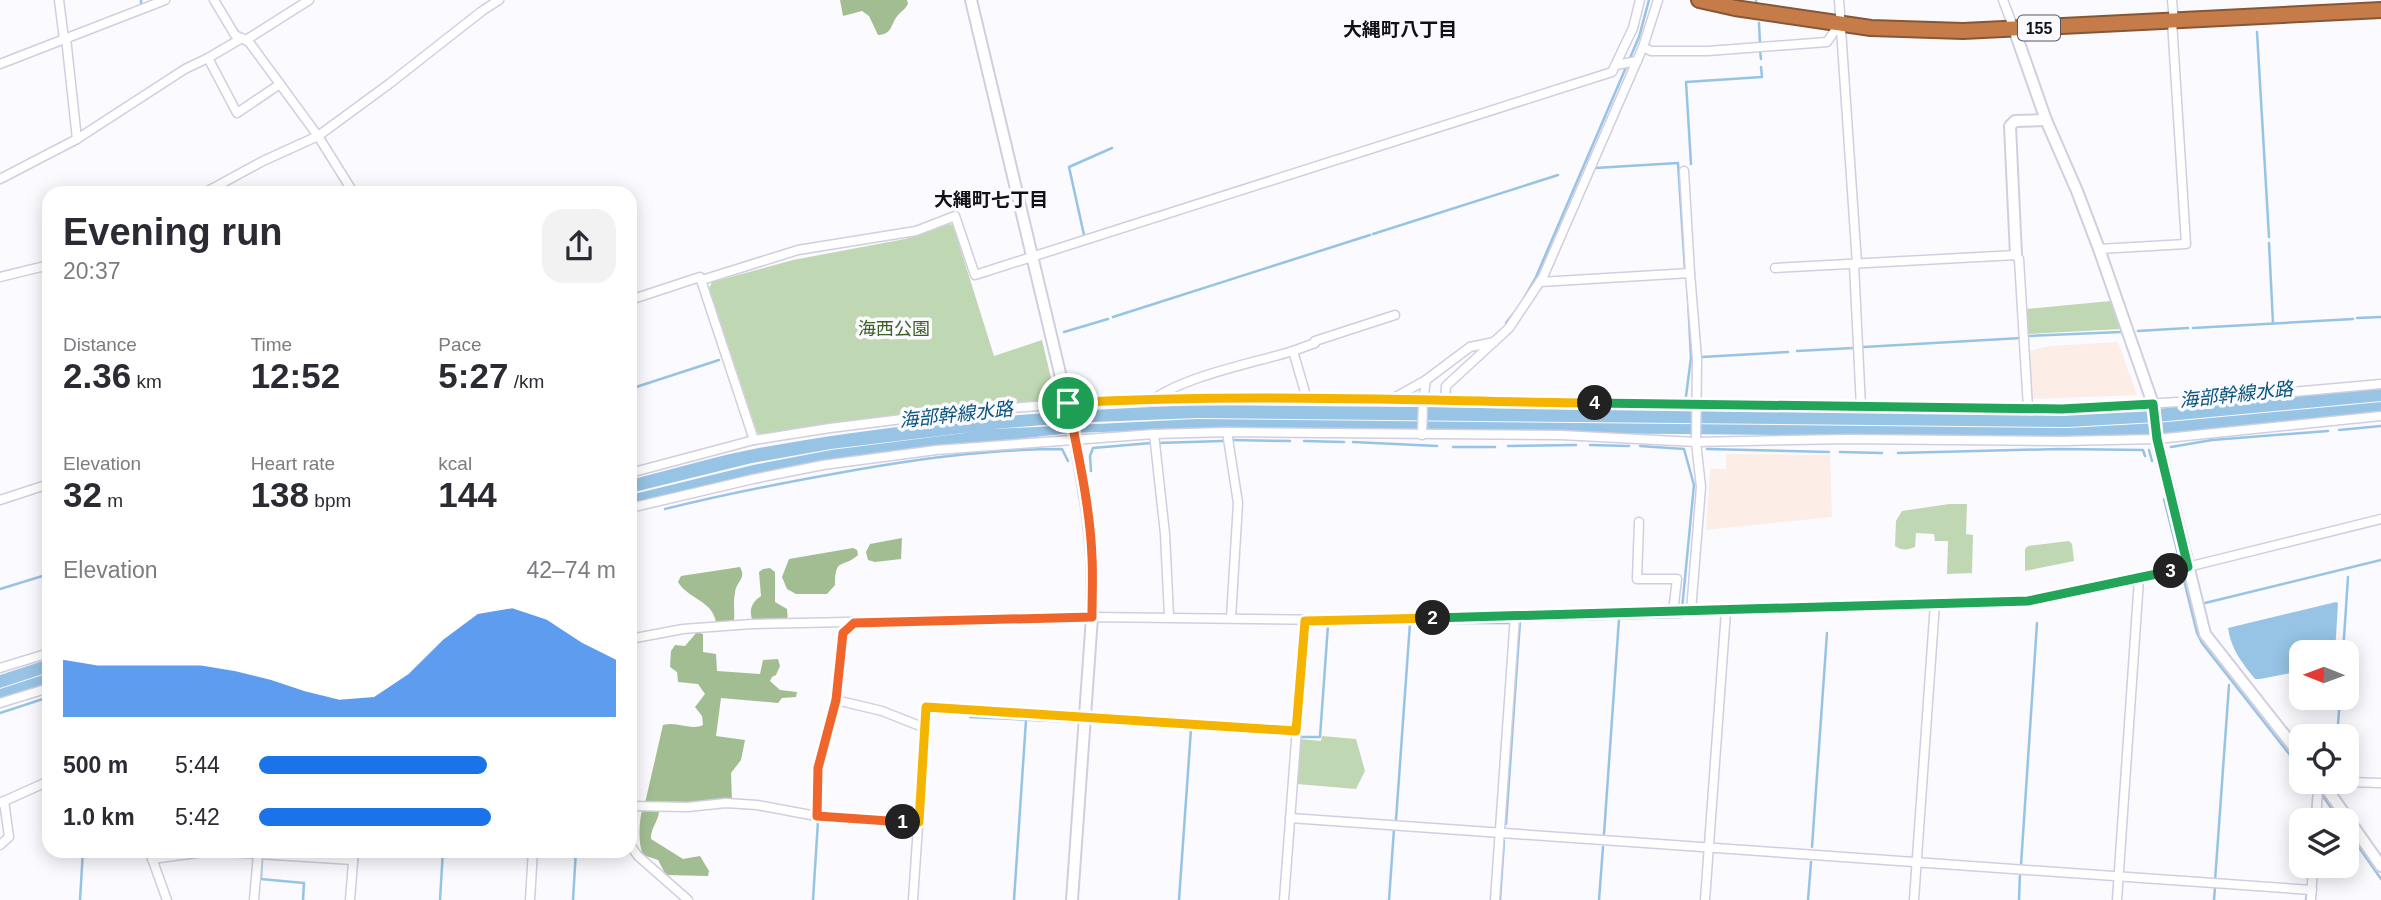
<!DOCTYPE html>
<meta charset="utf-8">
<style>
body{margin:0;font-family:Arial,"Noto Sans JP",sans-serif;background:#f2f2f3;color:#2b2b33;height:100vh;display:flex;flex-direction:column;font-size:26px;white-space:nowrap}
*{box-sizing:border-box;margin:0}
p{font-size:23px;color:#7c7c81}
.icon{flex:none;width:38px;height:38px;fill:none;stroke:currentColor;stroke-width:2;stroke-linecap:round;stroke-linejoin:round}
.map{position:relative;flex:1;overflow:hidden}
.details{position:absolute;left:42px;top:186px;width:595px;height:672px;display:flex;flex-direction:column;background:#fff;border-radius:21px;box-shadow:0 4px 18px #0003}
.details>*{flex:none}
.needle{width:46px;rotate:271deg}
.fabs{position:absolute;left:2289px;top:640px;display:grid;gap:14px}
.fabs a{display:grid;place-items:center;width:70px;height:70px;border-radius:14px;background:#fff;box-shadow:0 4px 18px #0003;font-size:35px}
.pin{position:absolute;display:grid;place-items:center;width:60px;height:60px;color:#fff;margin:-30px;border:4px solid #fff;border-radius:50%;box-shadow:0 2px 7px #0007}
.km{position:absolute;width:35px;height:35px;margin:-18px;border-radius:50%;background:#222;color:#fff;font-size:19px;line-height:35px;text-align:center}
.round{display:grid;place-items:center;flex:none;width:74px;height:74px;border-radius:21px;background:#f2f2f3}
.summary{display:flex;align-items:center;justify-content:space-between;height:119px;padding:0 21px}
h1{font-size:38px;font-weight:700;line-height:52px}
.stats{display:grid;grid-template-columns:repeat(3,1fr);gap:10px;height:119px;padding:7px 21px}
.stats div{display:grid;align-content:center}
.stats b{font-size:35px;font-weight:700}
.stats small{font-size:19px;font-weight:400}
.stats p{font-size:19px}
.chart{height:196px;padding:14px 21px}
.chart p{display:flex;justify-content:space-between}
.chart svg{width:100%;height:126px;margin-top:7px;fill:#1a73e8;opacity:.7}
ul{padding:0 21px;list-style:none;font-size:23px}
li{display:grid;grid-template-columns:112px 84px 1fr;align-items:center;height:52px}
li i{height:18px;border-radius:9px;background:#1a73e8}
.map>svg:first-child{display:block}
.industrial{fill:#fceee7}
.green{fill:#c0d7b3}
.forest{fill:#a2bd92}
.water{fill:#97c3e4}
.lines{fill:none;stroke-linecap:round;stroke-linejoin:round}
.stream{stroke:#97c3e4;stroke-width:2.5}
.street-casing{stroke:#d1cee1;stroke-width:11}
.secondary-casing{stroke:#d1cee1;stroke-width:14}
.highway-casing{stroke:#865737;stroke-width:18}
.street{stroke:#fff;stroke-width:8}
.secondary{stroke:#fff;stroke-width:10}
.highway{stroke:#c57c48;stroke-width:14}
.split-1-casing{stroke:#fff;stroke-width:14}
.split-2-casing{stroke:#fff;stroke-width:14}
.split-3-casing{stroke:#fff;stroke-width:14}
.split-4-casing{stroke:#fff;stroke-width:14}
.split-5-casing{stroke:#fff;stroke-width:14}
.split-1{stroke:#f0652b;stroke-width:9}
.split-2{stroke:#f5b400;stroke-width:9}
.split-3{stroke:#22a559;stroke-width:9}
.split-4{stroke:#22a559;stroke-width:9}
.split-5{stroke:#f5b400;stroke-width:9}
.labels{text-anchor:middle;stroke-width:7;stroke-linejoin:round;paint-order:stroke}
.shield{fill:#fbfafe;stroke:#58575d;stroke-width:2}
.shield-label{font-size:16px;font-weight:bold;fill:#121118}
.park-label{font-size:18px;fill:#3d6025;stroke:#fbfafe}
.neighbourhood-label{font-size:19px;font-weight:bold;fill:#121118;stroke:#fbfafe}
.water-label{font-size:19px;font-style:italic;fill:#0a5580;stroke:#fbfafe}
</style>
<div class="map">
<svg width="2381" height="900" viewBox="0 0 2381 900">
<rect width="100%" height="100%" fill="#fbfafe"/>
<g class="industrial">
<path d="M2118,342L2137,395L2030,399L2028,351L2050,346Z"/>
<path d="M1726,454L1830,455L1832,517L1706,530L1710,469H1726Z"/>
</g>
<g class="green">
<path d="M950,224L953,225L994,356L1042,340L1056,399L875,418L761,436L757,432L709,288L712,282L793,260L905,239Z"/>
<path d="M2111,301L2121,329L2028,334L2026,309Z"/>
<path d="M1949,504H1967L1966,534L1973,535L1972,573L1947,574L1948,541H1935L1934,534L1916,533L1915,547C1907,550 1902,551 1895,546L1896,521L1902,511Z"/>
<path d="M2069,541L2072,544L2074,561L2025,571V549L2028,546Z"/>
<path d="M1322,736L1356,739L1365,771L1356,789L1297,784L1300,739L1321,741Z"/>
</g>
<g class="forest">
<path d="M840,0H907L908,4C906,8 902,11 899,14C890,23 894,34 878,35L869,16L862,11L843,16Z"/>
<path d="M902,538L901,559L875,562L868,560L866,552L870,544Z"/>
<path d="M853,548L857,550L858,555C843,569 835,556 835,585L827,594H796L787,589L782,577L789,559Z"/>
<path d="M740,567C747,579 736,581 735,593C733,602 735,612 734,622H716C712,600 688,599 678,582L681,576Z"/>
<path d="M770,568L775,572V602L787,609L788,622H753C748,610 752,602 761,596L759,572L763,569Z"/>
<path d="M697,632L703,634V652L716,654L717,671L760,674L763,660L778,659L780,666L776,675L772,677L770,681L780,690L797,692L796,697L782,698L778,703L721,698L716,736L745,740L741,760L731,773L732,801L689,804L645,803L663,725C677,721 691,731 703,725L702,716L695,707L705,694L698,684L678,682L677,672L670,667L671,651L675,645L685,646Z"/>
<path d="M642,810L659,812C658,822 650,829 651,839L683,859L700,856L709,871L708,876L666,875L658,860L643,855C638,843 639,823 642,810Z"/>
</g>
<g class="water">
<path d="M2381,388V401L2157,422L2068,427L1197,418L1068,423L995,429L1197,419L2068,428L2157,423L2381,402V413L2158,434L2062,438L1198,429L1070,433L827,461L752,475L630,506V495L753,465L831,450L980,431L831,449L752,463L630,493V480C673,469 716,456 759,448C904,421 1050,411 1197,405L2085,413L2156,409Z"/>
<path d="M2336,602L2338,603L2335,653H2301V671L2260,679H2255C2242,663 2231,649 2228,628Z"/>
<path d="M49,659V672L0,688V675Z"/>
<path d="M49,673V685L0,700V689Z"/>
</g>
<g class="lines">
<g class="stream">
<path d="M141,0V4"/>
<path d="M1756,0V1"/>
<path d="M1759,23L1760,44"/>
<path d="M2257,32L2269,237"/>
<path d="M1760,50L1761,59"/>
<path d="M1691,164L1686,82L1762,77L1761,67"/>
<path d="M1595,168L1678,163L1685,270"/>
<path d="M1373,234L1558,175"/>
<path d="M1084,235L1069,167L1112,148"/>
<path d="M2269,243L2273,323"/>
<path d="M1524,298L1536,277L1639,37L1649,0"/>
<path d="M1113,317L1370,235"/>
<path d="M2357,318L2381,317"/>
<path d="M1506,323L1521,304"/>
<path d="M2193,328L2353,319"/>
<path d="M2138,331L2188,328"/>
<path d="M1064,332L1108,319"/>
<path d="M2029,336L2121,332"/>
<path d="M1864,347L2021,338"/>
<path d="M1797,351L1853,348"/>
<path d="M1702,357L1788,352"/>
<path d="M630,389L719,360"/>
<path d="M1686,396L1691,358L1687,278"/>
<path d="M2339,430L2381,426"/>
<path d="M1232,440L1290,441"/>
<path d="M1304,441L1344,442"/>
<path d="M1353,442L1437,446"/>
<path d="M1158,443L1223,441"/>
<path d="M1590,445L1629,446"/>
<path d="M1508,446L1576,445"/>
<path d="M1640,446L1684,449L1694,485L1682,609"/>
<path d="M1453,447H1495"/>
<path d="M2171,447L2212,440L2328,431"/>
<path d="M1707,449L1829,452"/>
<path d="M2149,450L2152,461"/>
<path d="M1840,452L1882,453"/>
<path d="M1898,453L2059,449L2143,450L2145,456"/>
<path d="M1091,471L1090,456L1093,448L1151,443"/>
<path d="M2164,499L2180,562"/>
<path d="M665,509C721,495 777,484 833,474C909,460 985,449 1062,449L1068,461"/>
<path d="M2182,572L2197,633L2202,643L2301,769"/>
<path d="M0,589L49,574"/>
<path d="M2205,603L2381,560"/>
<path d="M1399,624L1410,623"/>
<path d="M2343,653L2348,577"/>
<path d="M0,713L49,697"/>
<path d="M970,717L1074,722"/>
<path d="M1092,723H1104"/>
<path d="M1109,724L1134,725"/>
<path d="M1141,726L1292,736"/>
<path d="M1300,737H1320L1328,625L1391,624"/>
<path d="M2337,737L2340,698"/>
<path d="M2323,796L2340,821"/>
<path d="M1396,820L1410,623H1511"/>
<path d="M2312,821L2313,799"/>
<path d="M1506,824L1520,621L1681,617V615"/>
<path d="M2347,830L2381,879"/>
<path d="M1604,834L1619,619"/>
<path d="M1812,847L1827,633"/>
<path d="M262,860L261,879L304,883L303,900"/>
<path d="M2021,865L2037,623"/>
<path d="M2215,881L2229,685"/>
<path d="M2308,886L2309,866"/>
<path d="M80,900L83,850"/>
<path d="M440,900L443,850"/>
<path d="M573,900L576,850"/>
<path d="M813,900L818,821"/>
<path d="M1014,900L1026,720"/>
<path d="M1179,900L1191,729"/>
<path d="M1389,900L1394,829"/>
<path d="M1500,900L1504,841"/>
<path d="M1599,900L1603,847"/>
<path d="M1808,900L1811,862"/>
<path d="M2019,900L2020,873"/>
<path d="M2214,900L2215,887"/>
<path d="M2306,900L2307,892"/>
</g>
<g class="street-casing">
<g id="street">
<path d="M59,0L64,39"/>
<path d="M214,0L235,35L249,42L318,136L353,192"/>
<path d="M1839,0L1857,264"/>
<path d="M2003,0L2014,29"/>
<path d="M2172,0L2174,21"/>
<path d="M66,38L77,139"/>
<path d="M246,40L309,0"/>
<path d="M1643,47L1651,51H1708L1827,42L1840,23"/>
<path d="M208,58L237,113L280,84"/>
<path d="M0,64L165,0"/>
<path d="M1616,65L1637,61"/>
<path d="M1684,171L1690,273"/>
<path d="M0,179L77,139L185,69L208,58L242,38"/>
<path d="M206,192L263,161L318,136L389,84L482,11L499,0"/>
<path d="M2099,249L2186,244L2172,21"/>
<path d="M1854,265L1861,407"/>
<path d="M1775,268L2016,255L2019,259L2028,408"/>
<path d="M0,277L49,265"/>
<path d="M702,280L798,250L916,231L955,216L975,275L1612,72L1633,28L1640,0"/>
<path d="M1540,282L1690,273L1697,359L1696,442L1701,487L1691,611"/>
<path d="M630,300L700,277L754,440"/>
<path d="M1293,351L1315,343V341L1395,315"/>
<path d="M1154,399C1186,376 1253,363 1293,351L1307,399"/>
<path d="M1392,399L1426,380"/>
<path d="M1445,401L1446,386L1509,328L1543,277L1643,47L1658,0"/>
<path d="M1227,432L1238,503L1231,618"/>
<path d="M1154,434L1165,534L1169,616"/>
<path d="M1422,435L1423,401L1426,380L1470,347L1494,342"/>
<path d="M630,473L754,440L830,428L959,412L1089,402L1307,399L2062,409L2194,401L2381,384"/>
<path d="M0,500L49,484"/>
<path d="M630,508L753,479L823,465L936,450L1154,434L1227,432L1561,435L1696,442L1847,439L2062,441L2157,439L2381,416"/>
<path d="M1639,522L1637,579H1677L1673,612"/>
<path d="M630,639L683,629L752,624L1092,617L1337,620L2028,601L2139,579L2381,519"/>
<path d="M0,668L49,653"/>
<path d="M836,700L882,711L925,728"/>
<path d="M0,703L49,688"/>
<path d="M2347,782L2381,783"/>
<path d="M0,803L49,781"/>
<path d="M630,806L688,807L726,803L757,805L816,816L919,822"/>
<path d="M816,816L818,768L836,700L843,633L854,623"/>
<path d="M1290,818L2312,890"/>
<path d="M2316,821L2318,789L2326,782"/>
<path d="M0,845L9,837L4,801"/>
<path d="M630,845L638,856L688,900"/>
<path d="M149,850L167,900"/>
<path d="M152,859L211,851L353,860"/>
<path d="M254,900L258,854"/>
<path d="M350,900L354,850"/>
<path d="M530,900L533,850"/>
<path d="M913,900L926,707L1296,731"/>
<path d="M1284,900L1305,621"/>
<path d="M1495,900L1515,616"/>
<path d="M1705,900L1726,611"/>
<path d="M1914,900L1935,603"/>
<path d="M2117,900L2139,579"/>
<path d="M2311,900L2313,866"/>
</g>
</g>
<g class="secondary-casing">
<g id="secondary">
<path d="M971,0L1075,436L1088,514L1092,556V617L1072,900"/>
<path d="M2014,29L2046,120L2077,191L2099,249L2153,404L2157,439L2205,634L2301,756"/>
<path d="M2016,255L2010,126L2015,121L2046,120"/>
<path d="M2322,782L2381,866"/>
</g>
</g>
<g class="highway-casing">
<path id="highway" d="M1699,0L1735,8L1871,28L1963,31L2381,10"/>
</g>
<use href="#street" class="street"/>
<use href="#secondary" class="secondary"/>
<use href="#highway" class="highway"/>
</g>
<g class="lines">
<g class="split-1-casing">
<path id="split-1" d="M903,822L817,816L818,768L836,700L843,633L854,623L1092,617C1092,597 1093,577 1092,557C1090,506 1078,454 1068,403"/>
</g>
<g class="split-2-casing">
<path id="split-2" d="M903,822H919L926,707L1296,731L1305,621L1433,618"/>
</g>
<g class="split-3-casing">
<path id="split-3" d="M1433,618L2028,601L2171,571"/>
</g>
<g class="split-4-casing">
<path id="split-4" d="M1595,403L2062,409L2153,404L2157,439L2188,567L2171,571"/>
</g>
<g class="split-5-casing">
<path id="split-5" d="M1068,403C1243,393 1420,401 1595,403"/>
</g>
<use href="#split-1" class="split-1"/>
<use href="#split-2" class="split-2"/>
<use href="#split-3" class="split-3"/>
<use href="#split-4" class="split-4"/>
<use href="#split-5" class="split-5"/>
</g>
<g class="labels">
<rect class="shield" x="2018" y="15.5" width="42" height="25" rx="5"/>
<g class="shield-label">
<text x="2039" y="34">155</text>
</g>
<g class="park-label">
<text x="894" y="335">海西公園</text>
</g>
<g class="neighbourhood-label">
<text x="1400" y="36">大縄町八丁目</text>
<text x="991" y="206">大縄町七丁目</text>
</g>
<g class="water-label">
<text transform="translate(2236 394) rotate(-6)" y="7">海部幹線水路</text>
<text transform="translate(956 414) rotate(-6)" y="7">海部幹線水路</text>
</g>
</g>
</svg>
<div class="fabs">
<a><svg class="needle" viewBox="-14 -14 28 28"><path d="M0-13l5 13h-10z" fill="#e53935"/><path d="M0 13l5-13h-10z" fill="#7c7c81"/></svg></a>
<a><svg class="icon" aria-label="locate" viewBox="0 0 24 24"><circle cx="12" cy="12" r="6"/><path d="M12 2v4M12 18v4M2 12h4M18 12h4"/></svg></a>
<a><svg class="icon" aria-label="layers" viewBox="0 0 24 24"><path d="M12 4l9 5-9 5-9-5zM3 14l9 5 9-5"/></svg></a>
</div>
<div class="pin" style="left:1068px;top:403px;background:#1e9e55"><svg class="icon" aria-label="arrive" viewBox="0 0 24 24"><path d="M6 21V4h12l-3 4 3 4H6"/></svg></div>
<b class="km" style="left:903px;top:822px">1</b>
<b class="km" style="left:1433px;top:618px">2</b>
<b class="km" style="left:2171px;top:571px">3</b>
<b class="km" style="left:1595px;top:403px">4</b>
<section class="details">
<div class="summary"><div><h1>Evening run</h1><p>20:37</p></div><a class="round"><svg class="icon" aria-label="share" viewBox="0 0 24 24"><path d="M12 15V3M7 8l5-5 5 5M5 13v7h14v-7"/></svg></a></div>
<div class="stats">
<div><p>Distance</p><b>2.36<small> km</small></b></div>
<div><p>Time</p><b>12:52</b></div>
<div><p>Pace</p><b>5:27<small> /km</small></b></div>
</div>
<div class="stats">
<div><p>Elevation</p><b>32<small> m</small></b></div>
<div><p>Heart rate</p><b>138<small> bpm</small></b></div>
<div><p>kcal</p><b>144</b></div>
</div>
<div class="chart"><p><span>Elevation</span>42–74 m</p>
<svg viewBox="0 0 160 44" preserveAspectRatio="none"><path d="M0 44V24L10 26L20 26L30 26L40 26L50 28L60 31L70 35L80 38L90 37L100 29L110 17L120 8L130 6L140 10L150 18L160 24V44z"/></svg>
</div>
<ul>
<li><b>500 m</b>5:44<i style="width:64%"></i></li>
<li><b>1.0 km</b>5:42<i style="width:65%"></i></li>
</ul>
</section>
</div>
